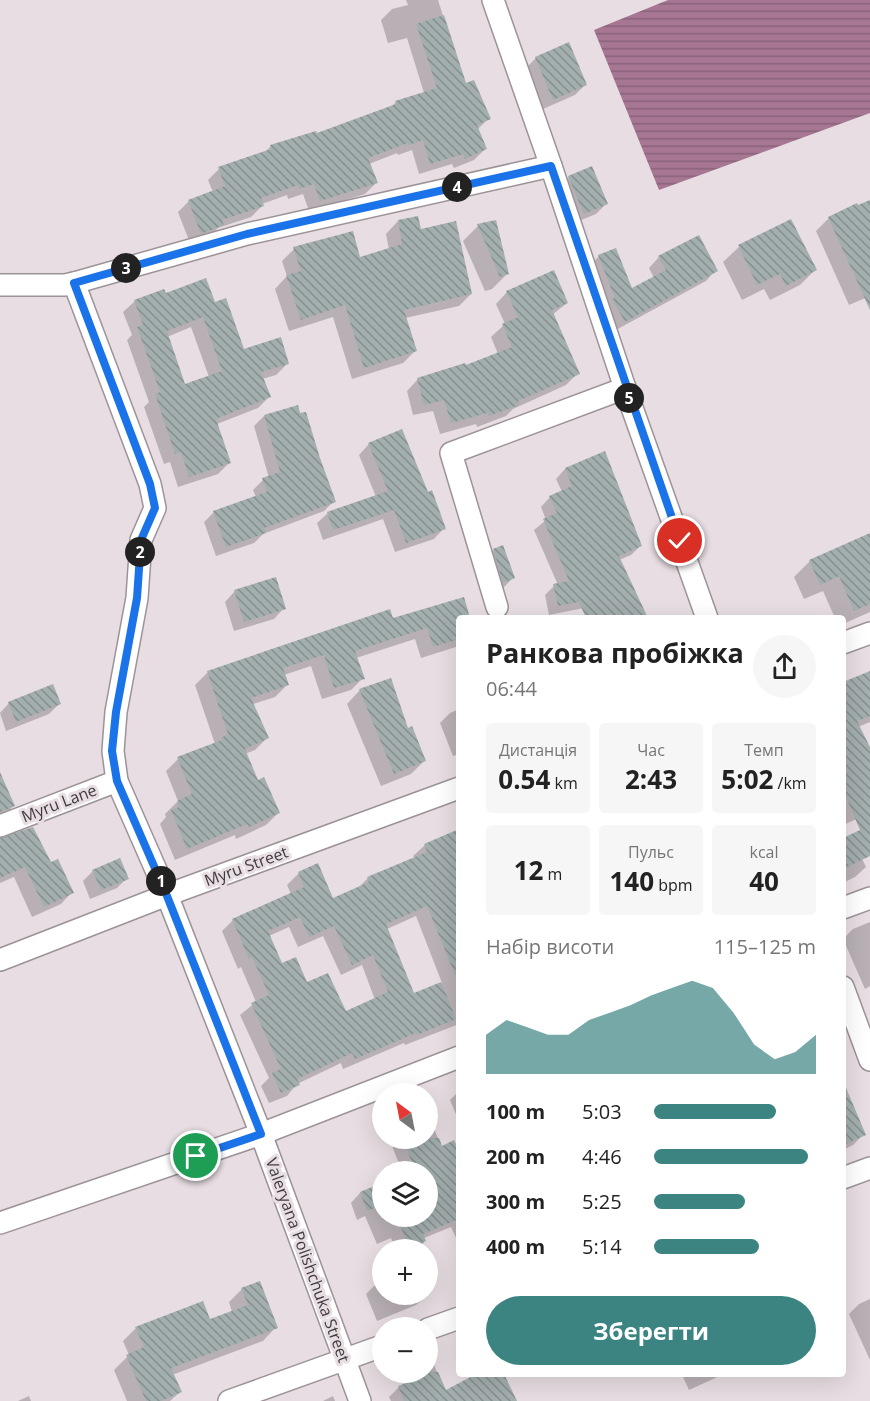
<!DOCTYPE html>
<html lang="uk">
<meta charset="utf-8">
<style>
body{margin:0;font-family:"Open Sans",sans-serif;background:#f6f6f6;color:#222;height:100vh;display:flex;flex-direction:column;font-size:22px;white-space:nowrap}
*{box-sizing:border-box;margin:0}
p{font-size:20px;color:#767676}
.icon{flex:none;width:33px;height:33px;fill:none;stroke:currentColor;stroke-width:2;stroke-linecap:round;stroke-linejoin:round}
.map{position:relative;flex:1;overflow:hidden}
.sheet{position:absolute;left:456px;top:615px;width:390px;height:762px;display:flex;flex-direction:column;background:#fff;border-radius:6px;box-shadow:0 6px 24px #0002}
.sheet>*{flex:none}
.needle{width:39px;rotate:328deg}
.tools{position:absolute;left:372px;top:1083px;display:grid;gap:12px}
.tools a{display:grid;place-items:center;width:66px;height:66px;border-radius:50%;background:#fff;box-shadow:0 6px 24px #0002;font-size:30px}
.pin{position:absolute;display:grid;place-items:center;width:51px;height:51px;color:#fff;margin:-26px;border:3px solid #fff;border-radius:50%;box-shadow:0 2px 6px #0007}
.km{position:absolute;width:30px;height:30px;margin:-15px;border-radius:50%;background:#222;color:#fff;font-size:16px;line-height:30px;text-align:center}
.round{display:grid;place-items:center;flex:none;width:63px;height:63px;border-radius:32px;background:#f6f6f6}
.headline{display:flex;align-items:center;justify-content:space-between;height:102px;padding:0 30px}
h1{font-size:27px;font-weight:700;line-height:45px}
.metrics{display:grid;grid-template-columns:repeat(3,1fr);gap:9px;height:102px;padding:6px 30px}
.metrics div{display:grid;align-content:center;border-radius:6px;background:#f6f6f6;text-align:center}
.metrics b{font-size:26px;font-weight:700}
.metrics small{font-size:16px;font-weight:400}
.metrics p{font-size:16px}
.chart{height:168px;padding:12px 30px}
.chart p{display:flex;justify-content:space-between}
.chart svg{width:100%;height:108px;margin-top:6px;fill:#3b8482;opacity:.7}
.primary-button{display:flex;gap:12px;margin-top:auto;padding:12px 30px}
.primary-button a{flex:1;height:69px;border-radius:36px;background:#3b8482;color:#fff;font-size:24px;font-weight:700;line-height:69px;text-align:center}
ul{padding:0 30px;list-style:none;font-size:20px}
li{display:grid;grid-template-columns:96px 72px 1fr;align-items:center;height:45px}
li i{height:15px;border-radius:8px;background:#3b8482}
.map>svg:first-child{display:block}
.water{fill:url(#water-rules)}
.shadow{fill:#0003;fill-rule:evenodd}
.building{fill:url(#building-back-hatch);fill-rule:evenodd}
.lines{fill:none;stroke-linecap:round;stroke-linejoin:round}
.minor-casing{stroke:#9c9398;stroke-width:24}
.minor{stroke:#fff;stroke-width:21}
.route-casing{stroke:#fff;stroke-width:12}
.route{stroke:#1a73e8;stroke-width:8}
.labels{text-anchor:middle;stroke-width:6;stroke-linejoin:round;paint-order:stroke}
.street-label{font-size:16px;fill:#3f3b3d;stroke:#e7dde2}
</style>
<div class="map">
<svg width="870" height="1401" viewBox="0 0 870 1401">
<defs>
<pattern id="water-rules" width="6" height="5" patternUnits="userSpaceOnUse" patternTransform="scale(1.5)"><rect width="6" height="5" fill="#a67693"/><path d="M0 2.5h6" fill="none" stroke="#896279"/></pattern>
<pattern id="building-back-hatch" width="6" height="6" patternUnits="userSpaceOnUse" patternTransform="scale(1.5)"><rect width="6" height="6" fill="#a3aeae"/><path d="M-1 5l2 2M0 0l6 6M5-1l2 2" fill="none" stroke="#868f8f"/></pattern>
</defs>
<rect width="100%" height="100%" fill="#e7dde2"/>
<path class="water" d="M668,0H870V113L659,190L594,30Z"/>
<g class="shadow">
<path d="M406,0H438L465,85L489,118L478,129L485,149L474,160L454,168L452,164L419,174L412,150L398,155L397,153L369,164L376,183L365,194L309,211L303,194L288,199L287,195L262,204V206L251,217L218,228L211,235L190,243L178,212L189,201L213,192L208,180L219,169L264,153L271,146L316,135L390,108L395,103L424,93L407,38L388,43L381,20L392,9L408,5Z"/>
<path d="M536,58L585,85L575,95L543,109L526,68Z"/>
<path d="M569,177L606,204L596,214L574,223L559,187Z"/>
<path d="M870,205V296L849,305L816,231L829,218Z"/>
<path d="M398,221L420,231L471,294L459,306L405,318L415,351L403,363L352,379L333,317L289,331L275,289L287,276L282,261L294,249L359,259L389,250L386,234Z"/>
<path d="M791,221L815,270L800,285L770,300L764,289L742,300L723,262L739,247Z"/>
<path d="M478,226L507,274L492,289L485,291L463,241Z"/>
<path d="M599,256L631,291L654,278L649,268L659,257L716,270L706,281L614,331L589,267Z"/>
<path d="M507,292L567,303L552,315L578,373L566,385L513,409L506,416L477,427L476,424L440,434L433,411L413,415L407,391L418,379L465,367L498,354L491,337L505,324L496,304Z"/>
<path d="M165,295L214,304L243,350L287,364L276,375L262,379L269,397L258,408L217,424L229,463L218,474L178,487L170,462L164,464L144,407L149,402L127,340L132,335L123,312L135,301ZM191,327L209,377L184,386L167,337Z"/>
<path d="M264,416L334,501L324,511L263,534L254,543L216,556L204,522L214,512L256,497L253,490L263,480L269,478L254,426Z"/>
<path d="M369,444L427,493L444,528L434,539L395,552L383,519L323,540L317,523L328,513L376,497L359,455Z"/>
<path d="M604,453L640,546L631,555L619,560L624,600L549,615L545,595L554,586L558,585L534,530L546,520L541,507L550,497L562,492L556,479L565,469Z"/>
<path d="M870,535V612L843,624V618H835L823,591L804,599L794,577L810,561Z"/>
<path d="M494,550L513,578L503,588L493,592L484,561Z"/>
<path d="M235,591L284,608L274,619L234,631L225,602Z"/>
<path d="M463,599L469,618H459V646L421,658L415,639L356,658L363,678L351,690L322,699L311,666L284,675L287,685L275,697L253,704L267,738L255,750L245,754L257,782L278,813L266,825L236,839L235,835L175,860L160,824L166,817L165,814L178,801L166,771L178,759L215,744L195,685L208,672Z"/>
<path d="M870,673V722L858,727L870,751V825L866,815L843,825V684Z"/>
<path d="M360,690L407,730L425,760L411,774L381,786L347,704Z"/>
<path d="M9,703L59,704L49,714L6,731L0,713Z"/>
<path d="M459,709V754L453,756L440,723L450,713Z"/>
<path d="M0,806H13L9,811L0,814Z"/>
<path d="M851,836L866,867L855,877L843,883V840Z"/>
<path d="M0,839L51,864L72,892L61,904L32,917L14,877L0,883Z"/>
<path d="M459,844V1024L405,1045L404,1043L343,1069L341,1063L297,1084L287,1096L269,1103L261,1086L269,1078L240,1015L256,1002L241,967L238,969L222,931L233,920L291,894L287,885L298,874L317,865L332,900L356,890L368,878L415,859L413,856L425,845ZM416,916L442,983L413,995L387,929ZM289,927L298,947L323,936L341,975L362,965L375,1000L345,1013L281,965L269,936Z"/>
<path d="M93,871L127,878L117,888L90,899L83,881Z"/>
<path d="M870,922V986L865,989L843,939L853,929Z"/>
<path d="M459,1091V1122L450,1100Z"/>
<path d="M843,1109L864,1134L853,1145L843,1150Z"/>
<path d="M428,1114L442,1148L459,1154V1236L456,1238L451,1227L424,1238L425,1241L416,1250H396L391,1238L377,1244L365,1216L357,1220L351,1203L360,1193L382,1184V1216H428V1172H402L389,1138H428Z"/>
<path d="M382,1282V1294L427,1295L416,1305L377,1321L366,1294L376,1284Z"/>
<path d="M242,1289L276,1327L263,1341L172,1375L180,1392L170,1401H127L114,1370L129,1355L123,1341L136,1328L209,1321L232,1312L229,1302Z"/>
<path d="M870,1299V1360L849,1314L859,1304Z"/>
<path d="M433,1362L445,1393L477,1374H509L505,1379L515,1401H391L389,1397L399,1387L412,1382L409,1377L413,1372H428V1364Z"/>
<path d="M686,1374H724L689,1390L683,1377Z"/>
<path d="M29,1396L31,1401H18Z"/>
<path d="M333,1396L335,1401H323Z"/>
</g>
<g class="building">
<path d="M444,15L466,83L474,80L491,119L477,125L487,149L465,159L463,154L430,164L423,140L409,145L408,143L368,158L378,183L320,201L314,184L299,189L298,185L261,198L264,206L222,220L224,225L201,234L188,200L225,186L218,167L271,149L270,145L316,131L317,133L396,104L395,101L437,88L416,24Z"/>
<path d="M569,42L587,85L553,100L535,57Z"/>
<path d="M592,166L608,204L584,214L568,176Z"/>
<path d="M870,200V310L828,217L857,203L858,205Z"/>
<path d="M418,216L421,229L456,221L472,294L404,310L417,351L364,368L345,305L301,320L286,275L301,271L293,247L353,231L360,257L402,244L398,220Z"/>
<path d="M791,219L817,270L786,286L780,274L757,285L738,245Z"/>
<path d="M496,220L509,274L500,277L477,224Z"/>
<path d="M699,235L718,271L625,322L612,299L615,298L598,255L616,248L632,288L666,270L658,256Z"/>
<path d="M554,270L568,303L552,310L580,374L518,401L519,405L489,416L487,413L451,423L444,400L424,405L417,378L465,363L466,365L512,347L502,324L518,317L506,291Z"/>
<path d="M206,278L215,302L226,298L244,349L281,337L289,364L261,372L271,397L216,419L231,463L189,477L181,452L175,454L155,394L160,392L137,327L143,325L134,300L164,289L166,293ZM203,317L222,371L185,384L167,331Z"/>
<path d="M298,405L300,413L306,412L320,458L336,502L264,528L266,533L226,547L213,511L267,492L262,478L280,472L264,415Z"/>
<path d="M402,429L428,492L432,490L446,529L406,543L394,510L333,530L327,512L388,491L368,443Z"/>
<path d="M605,451L642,546L619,556L648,618H586L579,602L558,606L553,584L569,581L543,519L557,513L549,496L572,486L565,468Z"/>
<path d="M870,533V604L854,611L839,576L820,585L809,560Z"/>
<path d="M503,545L515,578L503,583L493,549Z"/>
<path d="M276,577L286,609L244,622L234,590Z"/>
<path d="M464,597L470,618H459V639L433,647L427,628L355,651L365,679L334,688L324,655L283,668L289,685L251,698L269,738L245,749L258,780L264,777L280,813L249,827L247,824L187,849L171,810L179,807L177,801L192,794L177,757L222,740L221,738L228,734L207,671L390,609L393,618Z"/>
<path d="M870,671V716L857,721L870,747V856L843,869V838L860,830L843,790V682Z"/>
<path d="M391,678L408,728L412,726L426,761L394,774L359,689Z"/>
<path d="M53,684L61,704L16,722L8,702Z"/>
<path d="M0,772L15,806L0,812Z"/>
<path d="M33,827L51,862L58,859L74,893L44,907L25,867L0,878V838Z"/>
<path d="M459,829V984L427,906L386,924L414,993L441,982L456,1019L417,1035L416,1033L355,1059L352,1053L297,1079L300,1085L281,1093L272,1073L281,1069L251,1003L269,995L252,957L249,959L232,919L304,887L298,872L318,863L333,898L369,882L367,877L427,852L424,844ZM300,917L309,937L334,926L352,965L373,955L388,992L346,1011L328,973L307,982L296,957L282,963L268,931Z"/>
<path d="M120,858L129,879L101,890L92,870Z"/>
<path d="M843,1081L866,1135L843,1145Z"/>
<path d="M402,1138H439L442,1146L454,1140L459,1150V1219L423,1234L426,1241L410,1249L396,1216H428V1172H416Z"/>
<path d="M382,1183V1205L367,1211L360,1192Z"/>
<path d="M260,1281L278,1328L171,1368L182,1392L161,1401H146L126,1355L144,1347L135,1327L203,1301L210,1319L248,1305L241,1288Z"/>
<path d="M420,1372H438L446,1390L476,1374H504L517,1401H404L398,1386L422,1377Z"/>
</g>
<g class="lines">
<g class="minor-casing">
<g id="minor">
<path d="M493,0L551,166"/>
<path d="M74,283L150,484L155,508L141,540L137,598L116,712L113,751L117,781L167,895L261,1134L360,1401"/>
<path d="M0,285H65L74,283L247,234L551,166L625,388L707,618"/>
<path d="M497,607L451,453L625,388"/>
<path d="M843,643L870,633"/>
<path d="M0,826L117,781"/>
<path d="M843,908L870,898"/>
<path d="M0,960L167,895L459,788"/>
<path d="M843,987L870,1060"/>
<path d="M843,1178L870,1168"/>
<path d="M0,1223L261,1134L459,1057"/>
<path d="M428,1329L459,1318"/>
<path d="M229,1401L382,1346"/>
</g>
</g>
<use href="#minor" class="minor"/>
</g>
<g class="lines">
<g class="route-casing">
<path id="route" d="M196,1156L261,1134L167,896L117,781L112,751L116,712L137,598L141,540L155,508L150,484L74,283L247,234L551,166L680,541"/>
</g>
<use href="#route" class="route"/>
</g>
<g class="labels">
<g class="street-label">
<text transform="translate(59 803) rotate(-21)" y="6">Myru Lane</text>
<text transform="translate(246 866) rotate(-20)" y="6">Myru Street</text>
<text transform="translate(308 1260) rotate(70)" y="6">Valeryana Polishchuka Street</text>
</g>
</g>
</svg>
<div class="tools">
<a><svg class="needle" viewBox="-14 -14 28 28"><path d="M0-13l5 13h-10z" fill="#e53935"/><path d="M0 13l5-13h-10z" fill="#767676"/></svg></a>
<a><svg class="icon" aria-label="layers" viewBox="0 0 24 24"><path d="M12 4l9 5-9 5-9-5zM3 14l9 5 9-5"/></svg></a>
<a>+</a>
<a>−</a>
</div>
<div class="pin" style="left:196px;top:1156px;background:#1e9e55"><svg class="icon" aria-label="arrive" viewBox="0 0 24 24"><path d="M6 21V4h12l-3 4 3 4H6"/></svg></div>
<div class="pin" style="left:680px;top:541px;background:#d93025"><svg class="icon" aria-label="check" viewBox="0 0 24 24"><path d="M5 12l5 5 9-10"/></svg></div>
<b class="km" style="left:161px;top:881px">1</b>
<b class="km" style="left:140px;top:552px">2</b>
<b class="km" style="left:126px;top:268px">3</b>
<b class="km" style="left:457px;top:187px">4</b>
<b class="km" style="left:629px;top:398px">5</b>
<section class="sheet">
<div class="headline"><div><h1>Ранкова пробіжка</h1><p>06:44</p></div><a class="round"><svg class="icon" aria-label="share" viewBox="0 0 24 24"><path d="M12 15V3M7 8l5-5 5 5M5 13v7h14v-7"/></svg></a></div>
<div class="metrics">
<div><p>Дистанція</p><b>0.54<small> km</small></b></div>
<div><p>Час</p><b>2:43</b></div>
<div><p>Темп</p><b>5:02<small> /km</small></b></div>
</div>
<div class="metrics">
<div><b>12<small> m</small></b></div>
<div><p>Пульс</p><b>140<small> bpm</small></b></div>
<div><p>kcal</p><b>40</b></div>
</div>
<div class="chart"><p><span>Набір висоти</span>115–125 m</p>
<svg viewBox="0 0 160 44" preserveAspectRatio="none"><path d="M0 44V28L10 22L20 25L30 28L40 28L50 22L60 19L70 16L80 12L90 9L100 6L110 9L120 19L130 32L140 38L150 35L160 28V44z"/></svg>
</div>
<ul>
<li><b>100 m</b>5:03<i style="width:75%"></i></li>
<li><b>200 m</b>4:46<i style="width:95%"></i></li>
<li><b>300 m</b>5:25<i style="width:56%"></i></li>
<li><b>400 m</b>5:14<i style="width:65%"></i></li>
</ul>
<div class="primary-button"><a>Зберегти</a></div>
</section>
</div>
